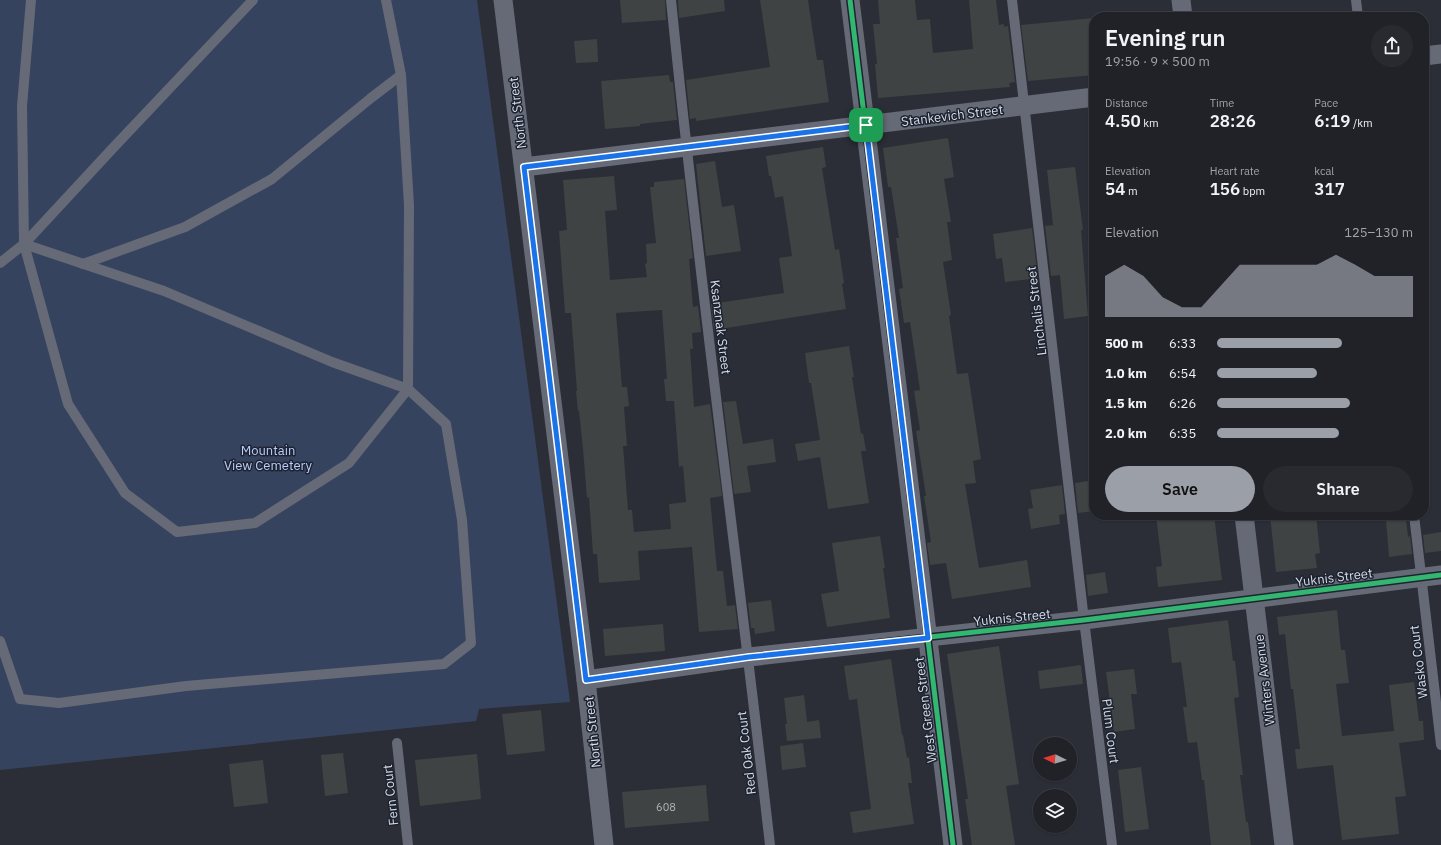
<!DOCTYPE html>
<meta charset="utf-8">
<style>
body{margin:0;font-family:"IBM Plex Sans",sans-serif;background:#282a30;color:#f1f3f6;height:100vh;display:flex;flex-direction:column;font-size:15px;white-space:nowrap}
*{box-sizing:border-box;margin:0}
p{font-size:13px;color:#a2a4a8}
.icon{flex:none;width:22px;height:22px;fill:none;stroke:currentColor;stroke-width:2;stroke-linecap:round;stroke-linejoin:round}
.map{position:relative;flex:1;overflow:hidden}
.panel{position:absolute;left:1089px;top:12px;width:340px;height:508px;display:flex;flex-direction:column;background:#202228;border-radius:16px;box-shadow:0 1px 3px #0004,0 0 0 1px #3d3f45}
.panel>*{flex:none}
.needle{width:26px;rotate:275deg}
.fabs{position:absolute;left:1033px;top:737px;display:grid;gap:8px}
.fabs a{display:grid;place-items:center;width:44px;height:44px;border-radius:50%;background:#202228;box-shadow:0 1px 3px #0004,0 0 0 1px #3d3f45;font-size:20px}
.pin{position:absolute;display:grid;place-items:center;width:34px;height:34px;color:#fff;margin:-17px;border-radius:8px;box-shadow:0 2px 6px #0006}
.round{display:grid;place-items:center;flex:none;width:42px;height:42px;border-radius:21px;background:#282a30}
.headline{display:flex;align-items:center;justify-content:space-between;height:68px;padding:0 16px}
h1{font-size:22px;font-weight:600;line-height:30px}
.stats{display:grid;grid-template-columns:repeat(3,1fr);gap:6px;height:68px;padding:4px 16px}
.stats div{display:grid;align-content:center}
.stats b{font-size:17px;font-weight:600}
.stats small{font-size:11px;font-weight:400}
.stats p{font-size:11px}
.chart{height:112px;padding:8px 16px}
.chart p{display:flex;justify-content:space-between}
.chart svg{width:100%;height:72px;margin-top:4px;fill:#9b9fa8;opacity:.7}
.button{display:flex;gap:8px;margin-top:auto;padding:8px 16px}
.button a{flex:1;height:46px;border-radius:24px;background:#9b9fa8;color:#111;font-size:16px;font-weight:600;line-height:46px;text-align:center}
.button a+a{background:#282a30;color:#f1f3f6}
ul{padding:0 16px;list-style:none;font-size:13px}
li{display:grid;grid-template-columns:64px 48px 1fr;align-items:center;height:30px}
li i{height:10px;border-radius:5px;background:#9b9fa8}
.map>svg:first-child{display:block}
.green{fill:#36435f}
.building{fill:#404343;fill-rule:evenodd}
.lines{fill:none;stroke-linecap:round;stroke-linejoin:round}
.lane{stroke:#656a76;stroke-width:10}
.street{stroke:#656a76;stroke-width:19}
.cycleway-casing{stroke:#1d2331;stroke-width:8}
.cycleway{stroke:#33b770;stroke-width:5}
.route-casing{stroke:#fff;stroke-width:8}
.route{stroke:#1a73e8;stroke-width:5}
.labels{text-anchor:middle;stroke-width:3;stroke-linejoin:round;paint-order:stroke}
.number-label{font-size:11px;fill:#b1b6bc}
.street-label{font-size:13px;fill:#d7dce5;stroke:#1d2331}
.park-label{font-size:13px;fill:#bacffd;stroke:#1d2331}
</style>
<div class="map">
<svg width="1441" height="845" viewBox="0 0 1441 845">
<rect width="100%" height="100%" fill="#2b2e36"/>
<path class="green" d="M0,0H477L570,702L479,709L476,721L0,770Z"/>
<g class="building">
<path d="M620,0H665L666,20L622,23Z"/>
<path d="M678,0H724L725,11L679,18Z"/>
<path d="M760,0H808L817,60H823L829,102L696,121V118L690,119L686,80L770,67Z"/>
<path d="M878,0H915L917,20L930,19L933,53L973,49L969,0H996L999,25L1004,24V27L1008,26L1015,82L1009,83L1010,87L878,98L875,64H877L873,24H880Z"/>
<path d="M1094,18V75L1028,81L1021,25Z"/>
<path d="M597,39L598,62L576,63L574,41Z"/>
<path d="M669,75L670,82H673L677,120L640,124V126L605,129L601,81Z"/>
<path d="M948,138L954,177L944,179L951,222H947L952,260L943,262L951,315L949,316L957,374L968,373L981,459L973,461L976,483L965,484L979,568L1027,560L1031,587L952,599L946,563L930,565L927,543L931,542L924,496H926L916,431L920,430L914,391L920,390L910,322L904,323L899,289L903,288L896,238H899L891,187H888L883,148Z"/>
<path d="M823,147L826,167L822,168L835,250L839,249L844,283L842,284L846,309L714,330L711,304L784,293L779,258L792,256L783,196L775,198L771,176H769L766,156Z"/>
<path d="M715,161L722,207L734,205L741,251L706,256L696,164Z"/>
<path d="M1075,167L1083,230H1081L1088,316L1064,319L1060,275L1051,276L1045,226L1053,225L1047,170Z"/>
<path d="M614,176L617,210L605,211L610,280L647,277L645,264L647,263L646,244L656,243L650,187H654V182L684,179L693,258L689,259L693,307L698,306L701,332L692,333L693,349H690L694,407L710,404L722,496L710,498L717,571H723L727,606L735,605L738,629L699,632L692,547L638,551L640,580L599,583L597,554H593L589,497L587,498L583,449L579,411H578L576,391H577L571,313H565L559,231L567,230L563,180ZM662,310L667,379H664L666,401H674L679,467L683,466L686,502L669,504L671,529L634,532L632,510H628L623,446H627L624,407L629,406L627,387H622L616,313Z"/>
<path d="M1032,228L1038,278L1005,282L1002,258L996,259L993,234Z"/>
<path d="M849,346L854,377H852L861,434L863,433L866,451H861L869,503L828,509L820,457L798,461L795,444L820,440L811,383H809L805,353Z"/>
<path d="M736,401L743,444L773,439L776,462L747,466L751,492L734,494L723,402Z"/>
<path d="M1094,480V511L1078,513L1075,483Z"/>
<path d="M1062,485L1065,514L1059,515L1060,524L1031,529L1028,509L1033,508L1030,490Z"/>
<path d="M1156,515H1214L1222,580L1158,587L1156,567L1162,566Z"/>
<path d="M1270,515H1316L1320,553L1315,554L1317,568L1276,572Z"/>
<path d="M1406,518L1408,537L1410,536L1412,554L1389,557L1386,520Z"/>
<path d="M1441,532V551L1425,553L1423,535Z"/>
<path d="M880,536L885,568H883L890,618L827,627L821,594L839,591L832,543Z"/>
<path d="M1105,572L1108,593L1088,596L1086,575Z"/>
<path d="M771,600L775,631L755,634L754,628H751L748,603Z"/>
<path d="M1337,610L1341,650H1345L1349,683L1336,684L1342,736L1394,731L1389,685L1414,682L1419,721H1423L1424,740L1399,743L1406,796L1395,797L1399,834L1342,840L1333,765L1297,769L1295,749H1300L1293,689H1291L1285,634L1279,635L1277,617Z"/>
<path d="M1228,620L1233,661H1235L1239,697L1234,698L1243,775H1240L1246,822H1248L1251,845H1211L1204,780H1202L1197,742L1188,743L1183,707H1187L1181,662L1172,663L1168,628Z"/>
<path d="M663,624L665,651L605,656L603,629Z"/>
<path d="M999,646L1019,784L1006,786L1015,845H972L965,799H968L947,654Z"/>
<path d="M891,659L902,735H903L907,758L909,757L912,783H908L914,824L853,833L850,812L871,809L857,699L849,700L844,666Z"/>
<path d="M1081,665L1083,684L1040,689L1038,671Z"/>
<path d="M1134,669L1137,694H1131L1135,729L1114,732L1106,672Z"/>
<path d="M804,695L807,722L819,720L821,738L787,741L785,724H787L784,698Z"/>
<path d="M541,710L545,751L507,755L502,714Z"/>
<path d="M803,743L806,767L782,770L780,746Z"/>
<path d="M343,753L348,793L325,796L321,755Z"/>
<path d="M477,754L481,799L420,806L415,760Z"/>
<path d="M263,760L268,803L234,807L229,764Z"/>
<path d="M1141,767L1149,829L1125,832L1118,770Z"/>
<path d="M706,785L709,821L625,828L622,792Z"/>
</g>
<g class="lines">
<g class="lane">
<path d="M31,0L22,106L24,244L68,404L125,493L177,532L255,523L349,463L408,389L409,205L401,75L386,0"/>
<path d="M671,0C699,282 738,563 770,845"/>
<path d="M1012,0L1084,620L1112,845"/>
<path d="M1356,0L1358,17"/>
<path d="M0,263L24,244L113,148L253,0"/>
<path d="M83,264L185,227L272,179L371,98L401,75"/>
<path d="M1414,515L1441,745"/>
<path d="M0,641L20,699L59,703L186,686L444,664L471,643L462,520L446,424L408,389L332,362L164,291L24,244"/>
<path d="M397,743L408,845"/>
</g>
<g class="street">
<path d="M503,0L586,680L604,845"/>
<path d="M850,0L953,845"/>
<path d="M1181,0L1183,17"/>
<path d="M1424,56L1441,54"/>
<path d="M524,167L1094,97"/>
<path d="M1244,515L1284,845"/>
<path d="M586,680L749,657L1084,620L1441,575"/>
</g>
<g class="cycleway-casing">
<g id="cycleway">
<path d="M850,0L953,845"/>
<path d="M586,680L749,657L1084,620L1441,575"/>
</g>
</g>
<use href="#cycleway" class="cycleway"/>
</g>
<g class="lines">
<g class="route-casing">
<path id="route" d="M866,125L928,638L749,657L586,680L524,167Z"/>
</g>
<use href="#route" class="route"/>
</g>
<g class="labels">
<g class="number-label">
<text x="666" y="811">608</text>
</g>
<g class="street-label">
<text transform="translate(517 113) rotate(-97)" y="5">North Street</text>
<text transform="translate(952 115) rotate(-7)" y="5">Stankevich Street</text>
<text transform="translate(1036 311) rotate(-97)" y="5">Linchalis Street</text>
<text transform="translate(721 327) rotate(83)" y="5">Ksanznak Street</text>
<text transform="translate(1334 577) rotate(-7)" y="5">Yuknis Street</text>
<text transform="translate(1012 617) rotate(-6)" y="5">Yuknis Street</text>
<text transform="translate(1418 662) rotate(-97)" y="5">Wasko Court</text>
<text transform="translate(1264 680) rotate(-97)" y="5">Winters Avenue</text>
<text transform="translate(925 710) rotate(-97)" y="5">West Green Street</text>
<text transform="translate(1111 731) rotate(83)" y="5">Plum Court</text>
<text transform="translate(592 732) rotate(-96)" y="5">North Street</text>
<text transform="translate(746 753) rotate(-97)" y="5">Red Oak Court</text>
<text transform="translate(390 795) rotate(-96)" y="5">Fern Court</text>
</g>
<g class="park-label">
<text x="268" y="455">Mountain<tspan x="268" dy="15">View Cemetery</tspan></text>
</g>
</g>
</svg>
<div class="fabs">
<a><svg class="needle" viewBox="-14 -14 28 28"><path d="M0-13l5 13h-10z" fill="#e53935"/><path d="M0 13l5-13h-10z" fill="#a2a4a8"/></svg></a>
<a><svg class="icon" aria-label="layers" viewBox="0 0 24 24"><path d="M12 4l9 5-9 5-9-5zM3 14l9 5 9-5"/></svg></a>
</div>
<div class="pin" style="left:866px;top:125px;background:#1e9e55"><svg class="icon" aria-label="arrive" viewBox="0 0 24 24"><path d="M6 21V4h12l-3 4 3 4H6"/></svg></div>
<section class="panel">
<div class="headline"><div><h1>Evening run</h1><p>19:56 · 9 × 500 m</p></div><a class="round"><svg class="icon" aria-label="share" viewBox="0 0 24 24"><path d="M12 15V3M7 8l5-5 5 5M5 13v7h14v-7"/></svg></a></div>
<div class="stats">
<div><p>Distance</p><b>4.50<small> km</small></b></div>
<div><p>Time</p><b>28:26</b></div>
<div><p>Pace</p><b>6:19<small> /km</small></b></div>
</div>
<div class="stats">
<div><p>Elevation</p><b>54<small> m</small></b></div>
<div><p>Heart rate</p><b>156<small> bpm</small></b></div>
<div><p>kcal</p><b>317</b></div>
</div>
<div class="chart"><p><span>Elevation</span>125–130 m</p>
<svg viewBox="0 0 160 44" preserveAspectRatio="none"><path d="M0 44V19L10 12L20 19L30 32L40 38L50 38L60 25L70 12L80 12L90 12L100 12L110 12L120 6L130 12L140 19L150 19L160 19V44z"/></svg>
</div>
<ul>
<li><b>500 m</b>6:33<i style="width:64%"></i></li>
<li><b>1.0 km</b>6:54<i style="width:51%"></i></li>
<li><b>1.5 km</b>6:26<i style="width:68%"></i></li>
<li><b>2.0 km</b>6:35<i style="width:62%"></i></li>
</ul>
<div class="button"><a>Save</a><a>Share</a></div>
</section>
</div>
